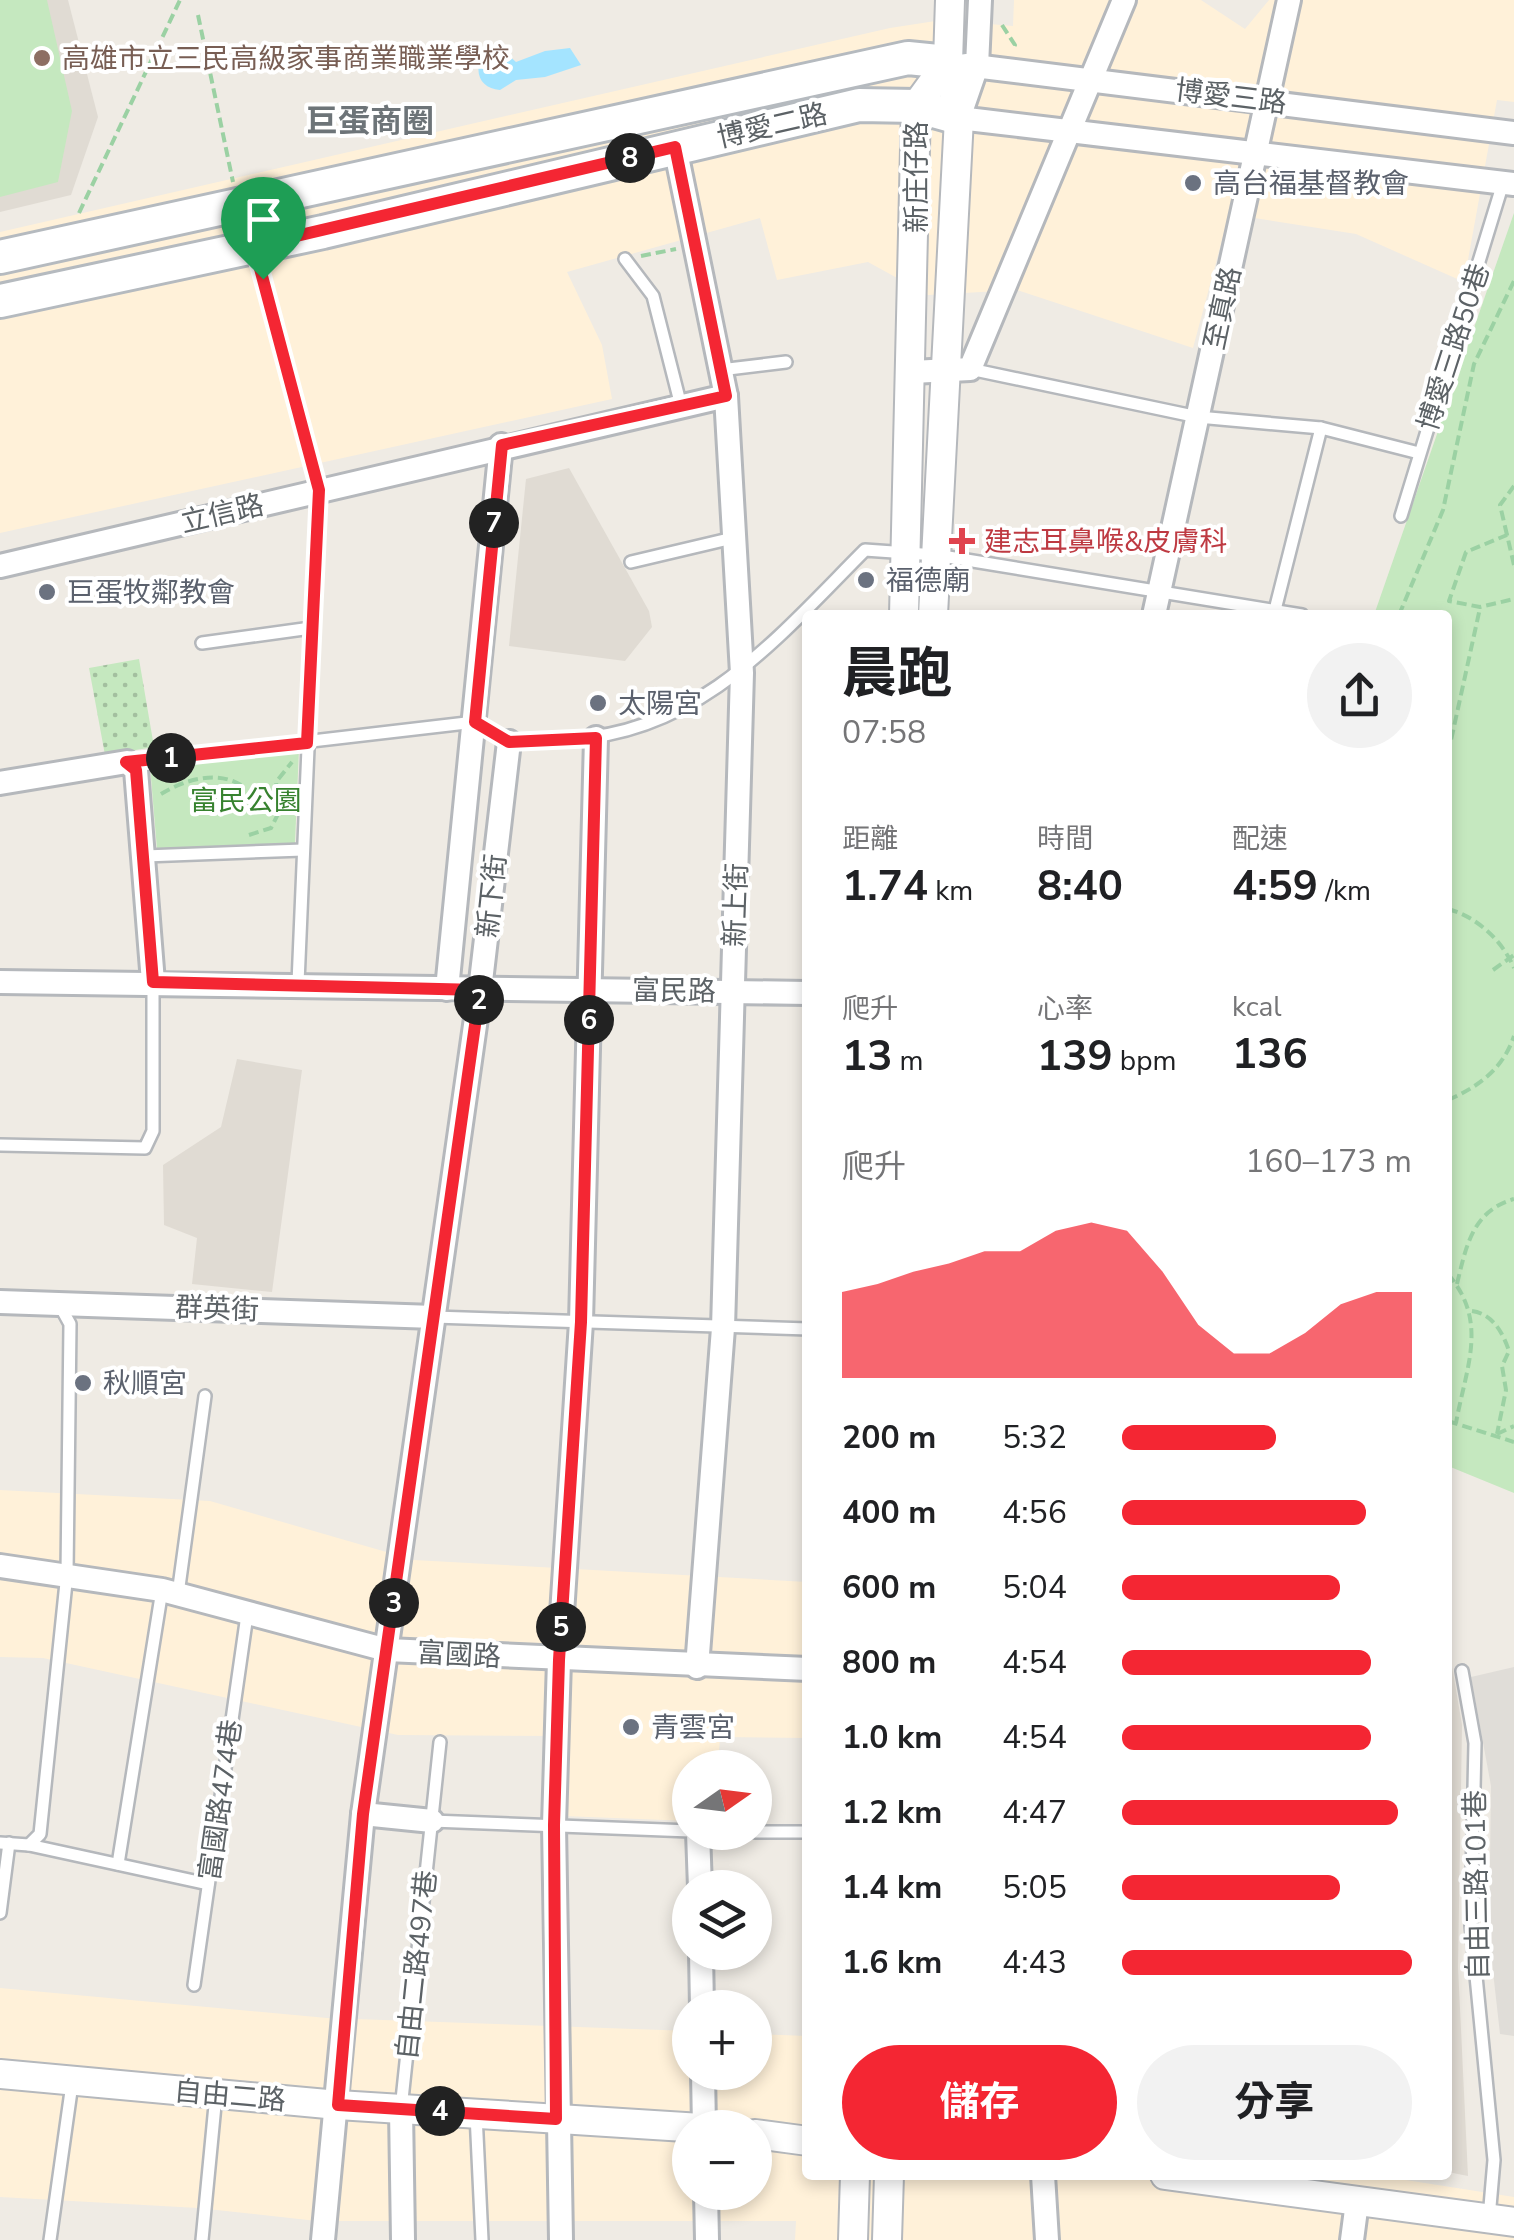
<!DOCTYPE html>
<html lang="zh-TW">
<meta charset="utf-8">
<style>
body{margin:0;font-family:"Nunito Sans","Noto Sans TC",sans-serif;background:#f2f2f2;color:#202124;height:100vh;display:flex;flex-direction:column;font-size:38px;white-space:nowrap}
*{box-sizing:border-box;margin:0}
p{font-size:32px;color:#757577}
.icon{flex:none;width:55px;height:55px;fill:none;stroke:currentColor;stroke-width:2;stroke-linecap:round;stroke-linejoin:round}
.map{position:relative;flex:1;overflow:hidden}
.details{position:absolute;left:802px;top:610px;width:650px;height:1570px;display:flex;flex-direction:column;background:#fff;border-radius:10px;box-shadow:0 5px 15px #0003}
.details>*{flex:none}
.needle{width:65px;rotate:76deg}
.fabs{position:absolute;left:672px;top:1750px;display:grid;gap:20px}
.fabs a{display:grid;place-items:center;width:100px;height:100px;border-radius:50%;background:#fff;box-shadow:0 5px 15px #0003;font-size:50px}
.pin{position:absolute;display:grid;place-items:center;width:85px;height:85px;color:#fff;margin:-102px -42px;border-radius:50% 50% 50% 0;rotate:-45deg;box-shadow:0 0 10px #0007}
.pin .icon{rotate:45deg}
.km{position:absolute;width:50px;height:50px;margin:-25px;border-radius:50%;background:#222;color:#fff;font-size:28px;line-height:50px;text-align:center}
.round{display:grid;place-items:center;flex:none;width:105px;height:105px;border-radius:52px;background:#f2f2f2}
.overview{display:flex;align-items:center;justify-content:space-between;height:170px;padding:0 40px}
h1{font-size:55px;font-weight:700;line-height:75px}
.figures{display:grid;grid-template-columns:repeat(3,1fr);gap:15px;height:170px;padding:10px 40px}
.figures div{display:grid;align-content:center}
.figures b{font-size:42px;font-weight:700}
.figures small{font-size:28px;font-weight:400}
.figures p{font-size:28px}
.chart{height:280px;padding:20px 40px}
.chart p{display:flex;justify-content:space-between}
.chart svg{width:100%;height:180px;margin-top:10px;fill:#f42633;opacity:.7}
.action{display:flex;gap:20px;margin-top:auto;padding:20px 40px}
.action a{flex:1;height:115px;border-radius:60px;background:#f42633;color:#fff;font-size:40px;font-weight:700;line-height:115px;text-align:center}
.action a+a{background:#f2f2f2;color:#202124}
ul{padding:0 40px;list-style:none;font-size:32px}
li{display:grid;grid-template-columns:160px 120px 1fr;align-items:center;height:75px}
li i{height:25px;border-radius:12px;background:#f42633}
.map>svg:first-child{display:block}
.commercial{fill:#fff1d9;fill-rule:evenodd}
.industrial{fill:#e0ddd8}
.education{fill:#e0dbd3}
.green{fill:#c5e8bf}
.garden{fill:url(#garden-dots)}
.water{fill:#a4e4ff}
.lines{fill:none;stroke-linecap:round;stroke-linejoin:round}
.service-casing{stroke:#b5b8bc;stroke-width:16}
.minor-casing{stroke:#b5b8bc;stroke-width:28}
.tertiary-casing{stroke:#b5b8bc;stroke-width:32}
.secondary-casing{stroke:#b5babf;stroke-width:38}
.path{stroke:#9bd1a3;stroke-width:4;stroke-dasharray:10 5;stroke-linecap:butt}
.service{stroke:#fff;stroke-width:11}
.minor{stroke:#fff;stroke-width:22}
.tertiary{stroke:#fff;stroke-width:28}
.secondary{stroke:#fff;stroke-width:32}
.route-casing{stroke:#fff;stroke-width:20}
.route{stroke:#f42633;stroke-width:12}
.education-dot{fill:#8d6e63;stroke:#fff;stroke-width:4}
.worship-dot{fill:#6b7280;stroke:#fff;stroke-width:4}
.health-dot{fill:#e0444e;stroke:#fff;stroke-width:4}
.labels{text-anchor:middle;stroke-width:8;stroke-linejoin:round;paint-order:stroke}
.education-label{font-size:28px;fill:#785e54;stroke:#fff;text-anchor:start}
.street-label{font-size:28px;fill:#5c6266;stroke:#fff}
.worship-label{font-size:28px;fill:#5b616d;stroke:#fff;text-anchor:start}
.health-label{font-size:28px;fill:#be3a42;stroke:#fff;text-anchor:start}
.park-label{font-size:28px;fill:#37822f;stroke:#fff}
.quarter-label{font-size:32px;font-weight:bold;fill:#6d7478;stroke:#fff}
</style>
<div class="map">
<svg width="1514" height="2240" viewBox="0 0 1514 2240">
<defs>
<pattern id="garden-dots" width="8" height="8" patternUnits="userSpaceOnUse" patternTransform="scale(2.5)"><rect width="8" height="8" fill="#c5e8bf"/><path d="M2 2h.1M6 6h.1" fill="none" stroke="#a3bf9f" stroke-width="1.8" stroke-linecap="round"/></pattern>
</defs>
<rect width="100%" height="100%" fill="#efebe4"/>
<g class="commercial">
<path d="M1014,0H1201L1245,29L1269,0H1514V102L1497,100L1464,282L1356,234L1229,214L1193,348L1017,290L928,295L868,262L777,280L760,218L567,272L602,345L612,399L0,533V232L890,28L942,20L1013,26Z"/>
<path d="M0,1490L210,1501L414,1560L807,1582V1738L720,1737L718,1767L690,1768V1821L563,1816L565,1736L398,1735L43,1658L0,1657Z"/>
<path d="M0,1988L327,2018L690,2031V2072H755V2034L807,2036L808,2175H1374L1514,2197V2240H795L796,2221H317L198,2208L0,2197ZM690,2128H755V2192H690Z"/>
</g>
<path class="industrial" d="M1514,1667V2036L1500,2034L1489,1936L1491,1786L1471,1677Z"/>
<g class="education">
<path d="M0,0H68L98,117L71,195L0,212Z"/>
<path d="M569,468L649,611L652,627L625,661L509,646L526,479Z"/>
<path d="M237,1059L302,1070L272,1292L192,1284L197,1238L164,1225L163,1165L221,1127Z"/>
<path d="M1448,1643L1462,1725L1458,1967L1468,2176L1448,2172Z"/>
</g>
<g class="green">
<path d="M0,0H47L72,111L58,182L0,197Z"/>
<path d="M1514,213V1493L1448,1466V615H1374Z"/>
<path d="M299,749L295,843L157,849L150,766Z"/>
</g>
<path class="garden" d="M139,659L154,747L105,755L89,668Z"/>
<path class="water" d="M570,48L581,65L545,77L516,80L500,90C485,89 476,79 479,64L493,51L506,53L516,62L545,51Z"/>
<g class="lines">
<g class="service-casing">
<g id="service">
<path d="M255,250L319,490L298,983"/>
<path d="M625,259L653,296L681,406"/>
<path d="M970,369L1198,417L1321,428L1419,453"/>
<path d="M720,370L786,362"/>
<path d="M1401,516L1503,183"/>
<path d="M631,562L737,537"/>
<path d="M1275,610L1321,428"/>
<path d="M202,643L311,628"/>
<path d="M131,762L475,722C517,747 522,741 570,739C700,733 779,636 865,550L936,555L1302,615"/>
<path d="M145,856L303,850"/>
<path d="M0,1145L145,1148L153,1131V982"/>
<path d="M434,1317L808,1329"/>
<path d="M178,1594L205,1396"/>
<path d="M1462,1671L1475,1743L1471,1925L1494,2160L1489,2218"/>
<path d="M432,1821L690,1831"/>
<path d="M755,1832H808"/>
<path d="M0,1843L29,1845L208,1884"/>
<path d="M29,1845L40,1834L67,1573L70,1324L59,1304"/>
<path d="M118,1864L162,1590"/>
<path d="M0,1913L9,1843"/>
<path d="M194,1985L247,1615"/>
<path d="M401,2109L440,1742"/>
<path d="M476,2114L482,2240"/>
<path d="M50,2240L72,2084"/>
<path d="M202,2240L216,2095"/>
</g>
</g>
<g class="minor-casing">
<g id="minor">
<path d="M980,0L977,66L959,118L1514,184"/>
<path d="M966,65L1514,133"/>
<path d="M675,147L726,396L742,673L723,1328L697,1667"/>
<path d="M912,372L970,369L1124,0"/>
<path d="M0,566L726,396"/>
<path d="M1154,615L1289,0"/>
<path d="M0,783L127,762L136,770L153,982"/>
<path d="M0,982L808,993"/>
<path d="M447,989L501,445"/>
<path d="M0,1302L434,1317"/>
<path d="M0,1566L162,1590L387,1650L808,1669"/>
<path d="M363,1814L432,1821"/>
<path d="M698,1832L700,1888"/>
<path d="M701,1952L702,2008"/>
<path d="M703,2072L704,2128"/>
<path d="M401,2109L403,2240"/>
<path d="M1043,2175L1047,2240"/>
<path d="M706,2192L707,2240"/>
<path d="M323,2240L363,1814L480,990L509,742"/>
<path d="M561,2240L554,1825L559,1660L581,1322L596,738"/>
<path d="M1352,2240L1357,2202"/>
</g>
</g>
<g class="tertiary-casing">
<g id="tertiary">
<path d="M904,615L916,106L948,62"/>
<path d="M933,615L959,118L948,62L950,0"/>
<path d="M0,2074L338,2105L701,2128"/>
<path d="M755,2134L808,2141"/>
<path d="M1165,2175L1514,2222"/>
<path d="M853,2240L855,2175"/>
<path d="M887,2240L889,2175"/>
</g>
</g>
<g class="secondary-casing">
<g id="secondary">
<path d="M0,257L908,58L948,62"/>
<path d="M0,301L323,232L859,105L916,106L959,118"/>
</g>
</g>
<g class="path">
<path d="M198,15L233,182"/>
<path d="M1002,25L1015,45L1013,50"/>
<path d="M79,213L180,0"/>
<path d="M641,256L676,249"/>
<path d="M1507,535L1500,505L1514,486"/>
<path d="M1514,565L1507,535L1466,552L1449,601L1480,607L1514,599"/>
<path d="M1399,615L1443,510L1474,364L1514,281"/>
<path d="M1448,754L1480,608"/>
<path d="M161,794C184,780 216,770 241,785"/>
<path d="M249,835L271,828L279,812L276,782L292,762"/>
<path d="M1448,909C1477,917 1502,940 1514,968"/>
<path d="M1493,970L1514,955"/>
<path d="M1448,1100C1478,1087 1503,1069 1514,1036"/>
<path d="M1448,1274C1489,1322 1466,1367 1456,1423"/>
<path d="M1457,1284C1466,1247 1472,1211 1514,1199"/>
<path d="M1472,1311C1493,1314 1503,1333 1509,1351L1502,1366L1506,1390L1497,1434"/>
<path d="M1448,1421L1514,1442"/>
<path d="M1497,1434L1514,1426"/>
</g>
<use href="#service" class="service"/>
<use href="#minor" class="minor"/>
<use href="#tertiary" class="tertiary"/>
<use href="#secondary" class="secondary"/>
</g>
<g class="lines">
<g class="route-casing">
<path id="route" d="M675,147L726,396L502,445L475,722L509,742L596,738L581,1322L559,1660L554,1825L556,2119L338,2105L363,1814L480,990L153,982L136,770L126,762L307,743L319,490L254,246Z"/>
</g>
<use href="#route" class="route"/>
</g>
<circle class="education-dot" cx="42" cy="58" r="10"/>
<g class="worship-dot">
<circle cx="1193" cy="183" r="10"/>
<circle cx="866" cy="580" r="10"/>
<circle cx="47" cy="592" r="10"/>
<circle cx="598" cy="703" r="10"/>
<circle cx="83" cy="1383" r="10"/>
<circle cx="631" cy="1727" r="10"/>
</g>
<path class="health-dot" d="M957 526h10v10h10v10h-10v10h-10v-10h-10v-10h10z"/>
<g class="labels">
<g class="education-label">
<text x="62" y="68">高雄市立三民高級家事商業職業學校</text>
</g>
<g class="street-label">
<text transform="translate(1231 96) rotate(7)" y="10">博愛三路</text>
<text transform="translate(772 125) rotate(-13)" y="10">博愛二路</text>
<text transform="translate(916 177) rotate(-90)" y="10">新庄仔路</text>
<text transform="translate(1222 308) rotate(-78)" y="10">至真路</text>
<text transform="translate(1453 347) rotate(-72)" y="10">博愛三路50巷</text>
<text transform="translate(222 513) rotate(-13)" y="10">立信路</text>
<text transform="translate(491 896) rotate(-84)" y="10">新下街</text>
<text transform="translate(735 905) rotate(-88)" y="10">新上街</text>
<text transform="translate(674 990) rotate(1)" y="10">富民路</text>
<text transform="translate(217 1308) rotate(2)" y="10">群英街</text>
<text transform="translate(459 1654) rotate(3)" y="10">富國路</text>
<text transform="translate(220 1800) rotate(-82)" y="10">富國路474巷</text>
<text transform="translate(1476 1885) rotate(-91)" y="10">自由三路101巷</text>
<text transform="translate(416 1965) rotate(-84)" y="10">自由二路497巷</text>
<text transform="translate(230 2095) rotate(5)" y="10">自由二路</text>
</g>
<g class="worship-label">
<text x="1213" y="193">高台福基督教會</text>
<text x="886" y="590">福德廟</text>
<text x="67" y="602">巨蛋牧鄰教會</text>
<text x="618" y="713">太陽宮</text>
<text x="103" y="1393">秋順宮</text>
<text x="651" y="1737">青雲宮</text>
</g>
<g class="health-label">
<text x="984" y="551">建志耳鼻喉&amp;皮膚科</text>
</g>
<g class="park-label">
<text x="246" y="810">富民公園</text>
</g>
<g class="quarter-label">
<text x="370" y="132">巨蛋商圈</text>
</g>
</g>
</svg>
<div class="fabs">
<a><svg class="needle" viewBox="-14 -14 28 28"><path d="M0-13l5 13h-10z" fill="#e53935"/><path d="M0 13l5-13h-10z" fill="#757577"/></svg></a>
<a><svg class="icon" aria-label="layers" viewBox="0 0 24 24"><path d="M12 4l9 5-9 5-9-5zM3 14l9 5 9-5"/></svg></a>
<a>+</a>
<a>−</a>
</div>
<div class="pin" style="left:263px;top:279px;background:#1e9e55"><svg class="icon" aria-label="arrive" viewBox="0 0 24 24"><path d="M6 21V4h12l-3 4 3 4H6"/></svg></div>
<b class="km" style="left:171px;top:758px">1</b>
<b class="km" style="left:479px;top:1000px">2</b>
<b class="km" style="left:394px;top:1603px">3</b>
<b class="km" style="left:440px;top:2111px">4</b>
<b class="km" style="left:561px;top:1627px">5</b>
<b class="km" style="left:589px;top:1020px">6</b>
<b class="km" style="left:494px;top:523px">7</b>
<b class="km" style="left:630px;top:158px">8</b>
<section class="details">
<div class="overview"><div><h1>晨跑</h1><p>07:58</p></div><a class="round"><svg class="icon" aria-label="share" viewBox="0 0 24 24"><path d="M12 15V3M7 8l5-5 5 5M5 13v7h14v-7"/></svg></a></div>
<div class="figures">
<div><p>距離</p><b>1.74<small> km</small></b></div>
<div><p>時間</p><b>8:40</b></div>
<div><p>配速</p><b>4:59<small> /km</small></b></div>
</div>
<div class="figures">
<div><p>爬升</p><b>13<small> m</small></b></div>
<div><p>心率</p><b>139<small> bpm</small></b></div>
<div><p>kcal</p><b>136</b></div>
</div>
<div class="chart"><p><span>爬升</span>160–173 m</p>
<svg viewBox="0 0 160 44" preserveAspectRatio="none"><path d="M0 44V23L10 21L20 18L30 16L40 13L50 13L60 8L70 6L80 8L90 18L100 31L110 38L120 38L130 33L140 26L150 23L160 23V44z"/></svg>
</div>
<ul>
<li><b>200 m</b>5:32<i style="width:53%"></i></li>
<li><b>400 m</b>4:56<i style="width:84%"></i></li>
<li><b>600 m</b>5:04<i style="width:75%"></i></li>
<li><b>800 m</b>4:54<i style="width:86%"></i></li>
<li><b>1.0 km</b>4:54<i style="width:86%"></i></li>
<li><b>1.2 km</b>4:47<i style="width:95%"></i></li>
<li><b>1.4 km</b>5:05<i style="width:75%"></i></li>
<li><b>1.6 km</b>4:43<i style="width:100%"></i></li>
</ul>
<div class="action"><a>儲存</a><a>分享</a></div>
</section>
</div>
